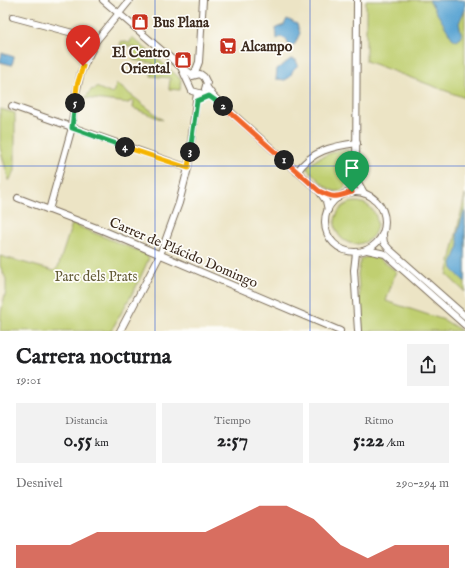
<!DOCTYPE html>
<html lang="es">
<meta charset="utf-8">
<style>
body{margin:0;font-family:"IM FELL English",serif;background:#f2f2f2;color:#202124;height:100vh;display:flex;flex-direction:column;font-size:15px;white-space:nowrap}
*{box-sizing:border-box;margin:0}
p{font-size:13px;color:#757577}
.icon{flex:none;width:22px;height:22px;fill:none;stroke:currentColor;stroke-width:2;stroke-linecap:round;stroke-linejoin:round}
.map{position:relative;height:331px;overflow:hidden}
.side{display:flex;flex-direction:column;background:#fff;flex:1}
.side>*{flex:none}
.pin{position:absolute;display:grid;place-items:center;width:34px;height:34px;color:#fff;margin:-41px -17px;border-radius:50% 50% 50% 0;rotate:-45deg;box-shadow:0 0 4px #0007}
.pin .icon{rotate:45deg}
.km{position:absolute;width:20px;height:20px;margin:-10px;border-radius:50%;background:#222;color:#fff;font-size:11px;line-height:20px;text-align:center}
.round{display:grid;place-items:center;flex:none;width:42px;height:42px;border-radius:0px;background:#f2f2f2}
.headline{display:flex;align-items:center;justify-content:space-between;height:68px;padding:0 16px}
h1{font-size:22px;font-weight:800;line-height:30px}
.metrics{display:grid;grid-template-columns:repeat(3,1fr);gap:6px;height:68px;padding:4px 16px}
.metrics div{display:grid;align-content:center;border-radius:0px;background:#f2f2f2;text-align:center}
.metrics b{font-size:20px;font-weight:800}
.metrics small{font-size:11px;font-weight:400}
.metrics p{font-size:11px}
.chart{height:112px;padding:8px 16px}
.chart p{display:flex;justify-content:space-between}
.chart svg{width:100%;height:72px;margin-top:4px;fill:#c8321e;opacity:.7}
.map>svg:first-child{display:block}
.green{fill:#c0cf71;stroke:#7e7c48}
.water{fill:#5ba5d3;stroke:#4b6878}
.lines{fill:none;stroke-linecap:round;stroke-linejoin:round}
.minor-casing{stroke:#796b58;stroke-width:8}
.minor{stroke:#fff;stroke-width:6}
.split-1-casing{stroke:#fff;stroke-width:8}
.split-2-casing{stroke:#fff;stroke-width:8}
.split-3-casing{stroke:#fff;stroke-width:8}
.split-4-casing{stroke:#fff;stroke-width:8}
.split-5-casing{stroke:#fff;stroke-width:8}
.split-6-casing{stroke:#fff;stroke-width:8}
.split-1{stroke:#f0652b;stroke-width:5}
.split-2{stroke:#f0652b;stroke-width:5}
.split-3{stroke:#22a559;stroke-width:5}
.split-4{stroke:#f5b400;stroke-width:5}
.split-5{stroke:#22a559;stroke-width:5}
.split-6{stroke:#f5b400;stroke-width:5}
.grid{fill:none;stroke:#1d4ed8;stroke-width:1;stroke-opacity:0.55}
.labels{text-anchor:middle;stroke-width:3.5;stroke-linejoin:round;paint-order:stroke}
.poi-label{font-size:14px;font-weight:bold;fill:#3b2a1e;stroke:#fdfcf7;text-anchor:start}
.street-label{font-size:14px;fill:#3b2a1e;stroke:#fdfcf7}
.park-label{font-size:14px;fill:#635c37;stroke:#fdfcf7}
</style>
<div class="map">
<svg width="465" height="331" viewBox="0 0 465 331">
<rect width="100%" height="100%" fill="#fdfcf7"/>
<filter id="ink" filterUnits="userSpaceOnUse"><feTurbulence type="fractalNoise" baseFrequency=".025" numOctaves="2"/><feDisplacementMap in="SourceGraphic" scale="8" xChannelSelector="R" yChannelSelector="G"/><feConvolveMatrix kernelMatrix="1 2 1 2 8 2 1 2 1" color-interpolation-filters="sRGB"/></filter>
<filter id="wash" filterUnits="userSpaceOnUse"><feTurbulence type="fractalNoise" baseFrequency=".012" numOctaves="4" result="noise"/><feDisplacementMap in="SourceGraphic" scale="16" xChannelSelector="R" yChannelSelector="G"/><feGaussianBlur stdDeviation="0.9" result="paint"/><feColorMatrix in="noise" values="0 0 0 0 0 0 0 0 0 0 0 0 0 0 0 0 0 1.4 0 .05"/><feComposite in="paint" operator="in"/></filter>
<g filter="url(#wash)">
<rect width="100%" height="100%" fill="#ece4c5"/>
<g class="green">
<path d="M366,0H465V98L366,61Z"/>
<path d="M132,37L181,79L180,90L169,89L170,78L151,76L153,63L133,60L135,47L120,45L121,41L130,43Z"/>
<path d="M117,84L163,120L133,108L134,101H130L129,103L85,98L92,89L95,90L96,87L112,94Z"/>
<path d="M0,109L15,113V171L9,181L0,148Z"/>
<path d="M338,150H349C349,160 352,201 330,189C321,184 314,174 306,168L317,159Z"/>
<path d="M465,195V292L447,275Z"/>
<circle cx="356" cy="223" r="21"/>
<path d="M72,224L146,254L149,258L137,285L111,331H0L1,312L6,290V279L0,266V256L54,271L58,267Z"/>
<path d="M374,255L396,271L386,301L444,320L462,331H362L358,274L361,259Z"/>
</g>
<g class="water">
<path d="M429,0H465V9L459,23L462,37L457,41L452,38Z"/>
<path d="M287,19L297,24L300,33L295,44L290,48L286,39L281,37L277,39L276,28L284,25Z"/>
<path d="M2,53L14,57L12,65L0,62Z"/>
<path d="M291,59L296,60L298,65L293,70L290,77L285,80L276,79L277,69Z"/>
<path d="M465,208V282L453,270L452,263L459,246L457,235Z"/>
</g>
</g>
<g filter="url(#ink)">
<g class="lines">
<g class="minor-casing">
<g id="minor">
<path d="M103,0L181,67L193,75"/>
<path d="M13,17L84,36L96,41"/>
<path d="M181,67L192,91L214,97"/>
<path d="M194,75L199,62L203,0"/>
<path d="M192,76L200,74L204,77L207,83L205,89"/>
<path d="M206,86L214,97L319,191L326,201L328,210"/>
<path d="M12,106L188,168"/>
<path d="M297,172C311,151 333,146 357,143"/>
<path d="M356,179L357,0"/>
<circle cx="355" cy="222" r="30"/>
<path d="M321,192L338,198"/>
<path d="M352,192L356,179L364,193"/>
<path d="M18,198L102,230L340,331"/>
<path d="M49,210L71,131L76,93L81,72L96,41L130,0"/>
<path d="M383,235L384,243L389,249L465,316"/>
<path d="M367,250L385,254L465,325"/>
<path d="M356,253L354,270L358,331"/>
<path d="M120,331L160,255L179,203L188,168L197,93"/>
</g>
</g>
<use href="#minor" class="minor"/>
</g>
</g>
<g class="lines" filter="url(#ink)">
<g class="split-1-casing">
<path id="split-1" d="M284,160L319,191C336,199 335,197 352,192"/>
</g>
<g class="split-2-casing">
<path id="split-2" d="M223,106L284,160"/>
</g>
<g class="split-3-casing">
<path id="split-3" d="M190,152L197,101L209,96L223,106"/>
</g>
<g class="split-4-casing">
<path id="split-4" d="M125,147L188,168L190,152"/>
</g>
<g class="split-5-casing">
<path id="split-5" d="M75,103L72,128L125,147"/>
</g>
<g class="split-6-casing">
<path id="split-6" d="M75,103L77,85L83,66"/>
</g>
<use href="#split-1" class="split-1"/>
<use href="#split-2" class="split-2"/>
<use href="#split-3" class="split-3"/>
<use href="#split-4" class="split-4"/>
<use href="#split-5" class="split-5"/>
<use href="#split-6" class="split-6"/>
</g>
<path class="grid" d="M155,0V331M310,0V331M0,166H465"/>
<defs>
<g id="shop-square" transform="scale(0.9)"><rect x="-9" y="-9" width="18" height="18" rx="4" fill="#c8321e" stroke="#fdfcf7"/><path d="M-5-2.5h2.3a2.7 3.5 0 0 1 5.4 0H5L5.5 6h-11ZM-1.5-2.5h3a1.5 2.3 0 0 0-3 0Z" fill="#fff"/></g>
<g id="supermarket-square" transform="scale(0.9)"><rect x="-9" y="-9" width="18" height="18" rx="4" fill="#c8321e" stroke="#fdfcf7"/><path d="M-6-5.5h2.5l.6 2H6L4.5 2H-2.5L-4.4-4H-6ZM-1.5 3.2a1.3 1.3 0 1 0 .1 0ZM3 3.2a1.3 1.3 0 1 0 .1 0Z" fill="#fff"/></g>
</defs>
<g fill-rule="evenodd">
<use href="#shop-square" x="140" y="22"/>
<use href="#supermarket-square" x="228" y="46"/>
<use href="#shop-square" x="183" y="60"/>
</g>
<g class="labels">
<g class="poi-label">
<text x="153" y="27">Bus Plana</text>
<text x="241" y="51">Alcampo</text>
<text x="170" y="57" text-anchor="end">El Centro<tspan x="170" dy="16">Oriental</tspan></text>
</g>
<g class="street-label">
<text transform="translate(184 252) rotate(23)" y="5">Carrer de Plácido Domingo</text>
</g>
<g class="park-label">
<text x="96" y="281">Parc dels Prats</text>
</g>
</g>
</svg>
<div class="pin" style="left:352px;top:192px;background:#1e9e55"><svg class="icon" aria-label="arrive" viewBox="0 0 24 24"><path d="M6 21V4h12l-3 4 3 4H6"/></svg></div>
<div class="pin" style="left:83px;top:66px;background:#d93025"><svg class="icon" aria-label="check" viewBox="0 0 24 24"><path d="M5 12l5 5 9-10"/></svg></div>
<b class="km" style="left:284px;top:160px">1</b>
<b class="km" style="left:223px;top:106px">2</b>
<b class="km" style="left:190px;top:152px">3</b>
<b class="km" style="left:125px;top:147px">4</b>
<b class="km" style="left:75px;top:103px">5</b>
</div>
<section class="side">
<div class="headline"><div><h1>Carrera nocturna</h1><p>19:01</p></div><a class="round"><svg class="icon" aria-label="share" viewBox="0 0 24 24"><path d="M12 15V3M7 8l5-5 5 5M5 13v7h14v-7"/></svg></a></div>
<div class="metrics">
<div><p>Distancia</p><b>0.55<small> km</small></b></div>
<div><p>Tiempo</p><b>2:57</b></div>
<div><p>Ritmo</p><b>5:22<small> /km</small></b></div>
</div>
<div class="chart"><p><span>Desnivel</span>290–294 m</p>
<svg viewBox="0 0 160 44" preserveAspectRatio="none"><path d="M0 44V30L10 30L20 30L30 22L40 22L50 22L60 22L70 22L80 14L90 6L100 6L110 14L120 30L130 38L140 30L150 30L160 30V44z"/></svg>
</div>
</section>
